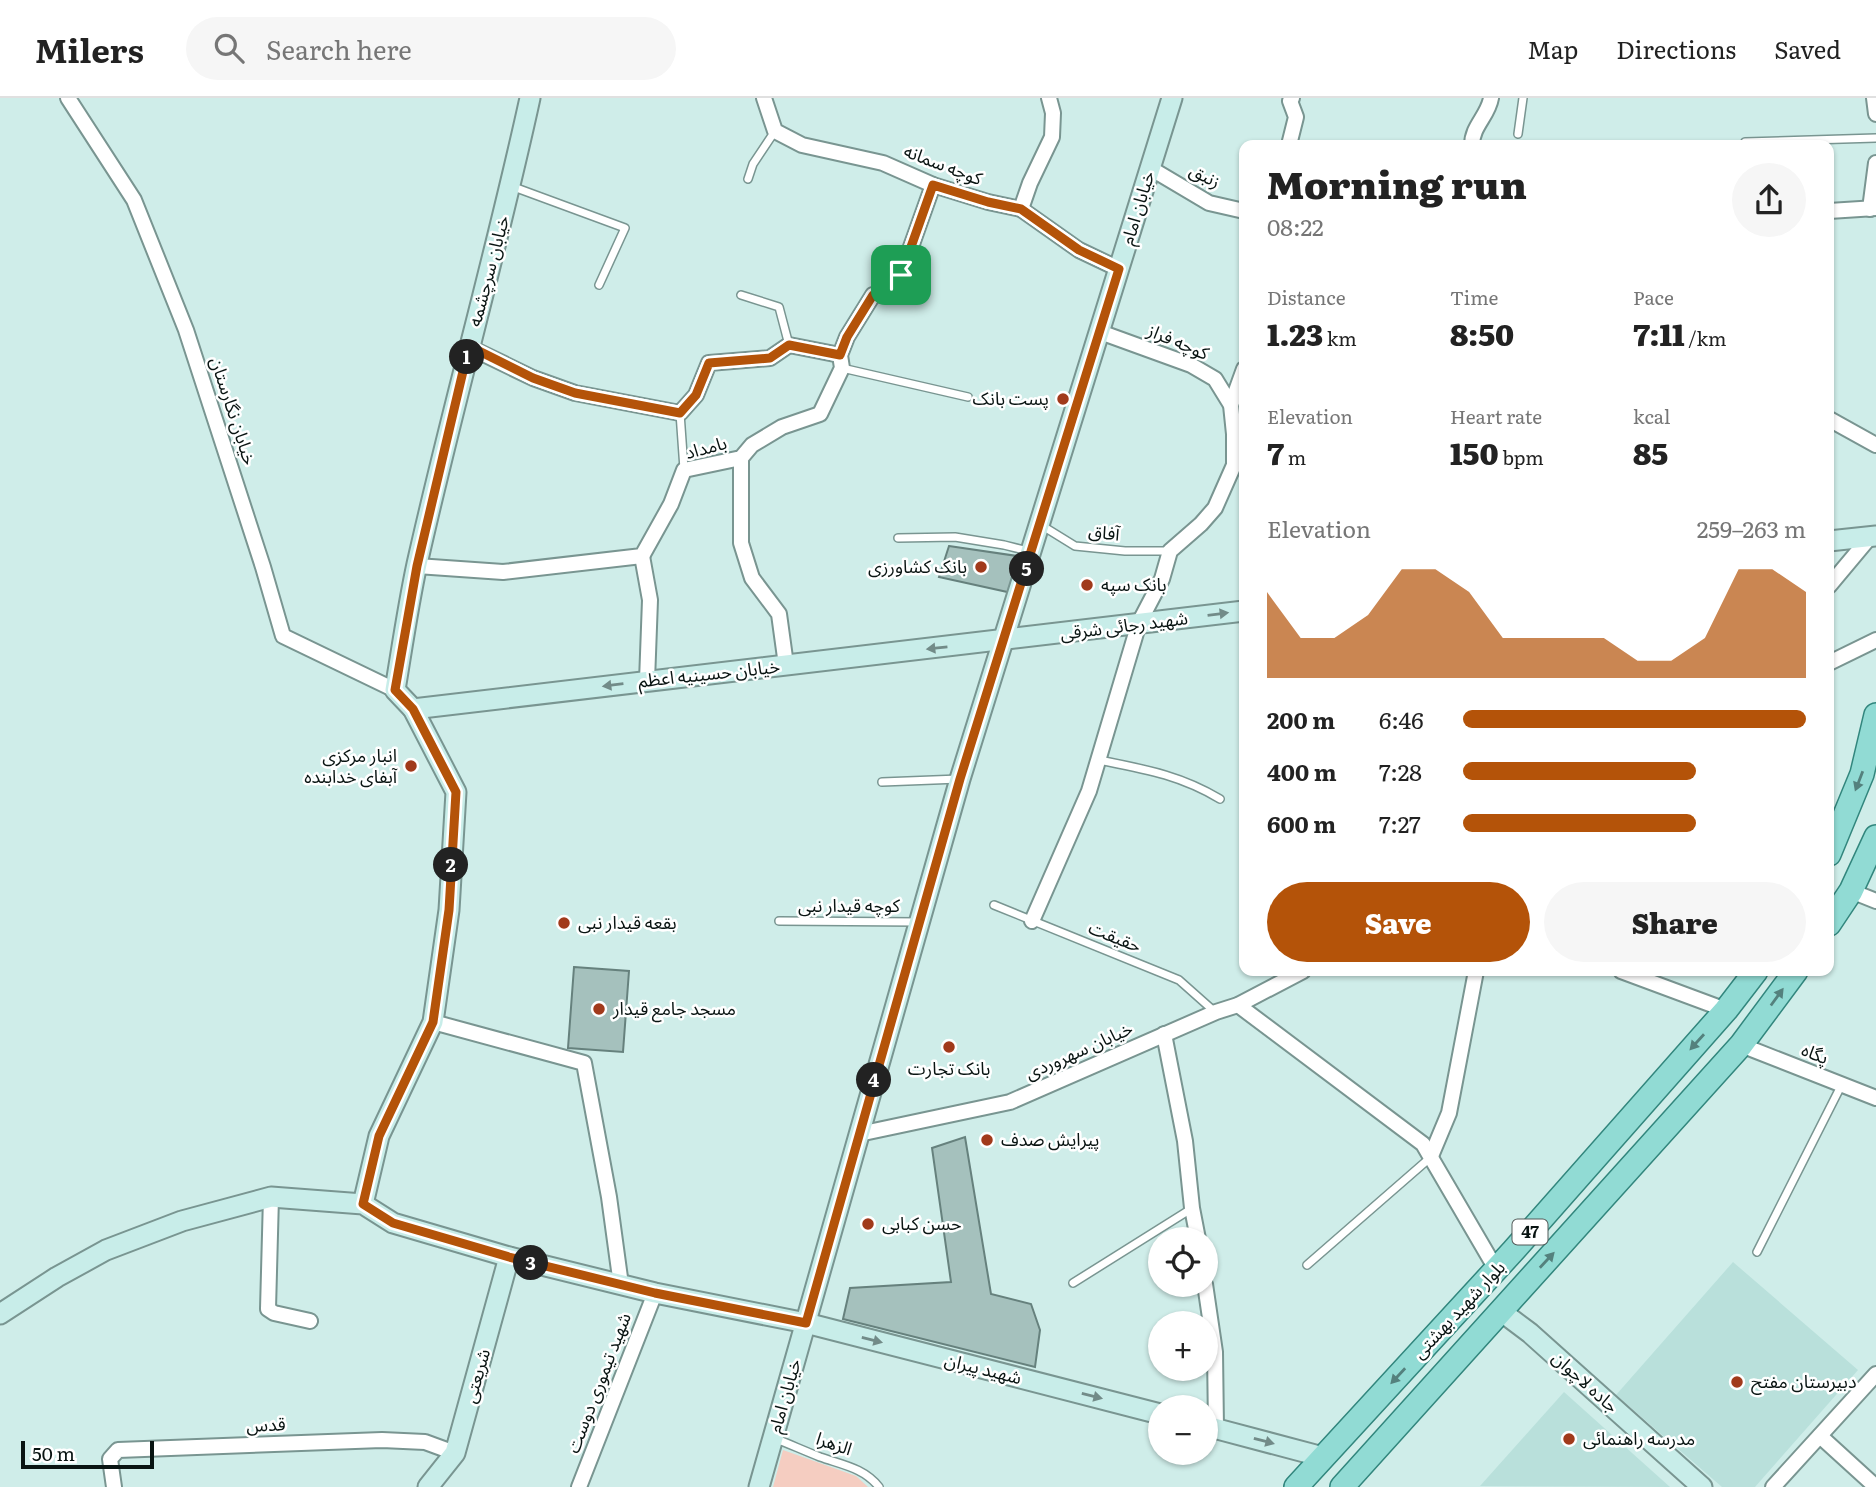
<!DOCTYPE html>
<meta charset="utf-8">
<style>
body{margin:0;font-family:Literata,"Noto Sans Arabic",serif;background:#f6f6f6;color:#222;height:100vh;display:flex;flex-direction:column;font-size:26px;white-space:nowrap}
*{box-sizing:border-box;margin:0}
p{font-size:23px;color:#767676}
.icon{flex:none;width:38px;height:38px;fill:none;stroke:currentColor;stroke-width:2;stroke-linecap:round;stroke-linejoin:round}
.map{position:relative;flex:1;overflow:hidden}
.side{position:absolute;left:1239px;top:42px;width:595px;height:836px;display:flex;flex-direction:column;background:#fff;border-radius:14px;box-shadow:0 2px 5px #0004}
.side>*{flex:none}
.controls{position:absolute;left:1148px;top:1129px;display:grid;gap:14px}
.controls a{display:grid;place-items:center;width:70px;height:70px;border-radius:50%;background:#fff;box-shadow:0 2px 5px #0004;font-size:35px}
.scale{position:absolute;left:21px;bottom:18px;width:133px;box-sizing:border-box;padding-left:7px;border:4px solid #091412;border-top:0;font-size:19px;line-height:24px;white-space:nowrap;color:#091412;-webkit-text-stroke:5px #fff;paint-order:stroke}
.pin{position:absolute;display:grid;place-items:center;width:60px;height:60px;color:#fff;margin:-30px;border-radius:14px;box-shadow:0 4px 10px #0006}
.km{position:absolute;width:35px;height:35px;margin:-18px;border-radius:50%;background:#222;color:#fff;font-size:19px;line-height:35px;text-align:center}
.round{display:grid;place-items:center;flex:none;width:74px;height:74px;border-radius:37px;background:#f6f6f6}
.headline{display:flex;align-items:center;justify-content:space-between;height:119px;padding:0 28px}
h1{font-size:38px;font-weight:800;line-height:52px}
.figures{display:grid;grid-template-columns:repeat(3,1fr);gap:10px;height:119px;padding:7px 28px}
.figures div{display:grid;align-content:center}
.figures b{font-size:30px;font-weight:800}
.figures small{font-size:19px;font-weight:400}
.figures p{font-size:19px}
.chart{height:196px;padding:14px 28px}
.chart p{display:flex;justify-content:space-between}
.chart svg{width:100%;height:126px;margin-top:7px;fill:#b45309;opacity:.7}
.primary-button{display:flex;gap:14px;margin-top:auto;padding:14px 28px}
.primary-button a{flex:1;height:80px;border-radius:42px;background:#b45309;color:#fff;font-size:28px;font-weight:800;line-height:80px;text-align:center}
.primary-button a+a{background:#f6f6f6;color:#222}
ul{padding:0 28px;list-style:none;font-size:23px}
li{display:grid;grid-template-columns:112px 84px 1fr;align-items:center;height:52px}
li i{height:18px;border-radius:9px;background:#b45309}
header{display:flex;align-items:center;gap:42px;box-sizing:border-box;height:98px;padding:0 35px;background:#fff;border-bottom:2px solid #e0e0e0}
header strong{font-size:33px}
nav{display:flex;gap:38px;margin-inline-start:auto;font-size:24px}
.search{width:490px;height:63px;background:#f6f6f6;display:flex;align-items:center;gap:18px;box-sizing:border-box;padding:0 24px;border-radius:38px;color:#767676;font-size:26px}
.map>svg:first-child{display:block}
.built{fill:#b9e0db}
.green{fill:#f5cdc1}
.building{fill:#a5c1bd;stroke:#66817d;stroke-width:2}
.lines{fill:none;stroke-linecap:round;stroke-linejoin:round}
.lane-casing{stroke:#799591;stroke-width:10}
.street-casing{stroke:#799591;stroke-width:18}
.secondary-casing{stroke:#799591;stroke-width:23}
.primary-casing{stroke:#32867d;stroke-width:26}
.lane{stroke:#fff;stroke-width:7}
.street{stroke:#fff;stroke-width:14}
.secondary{stroke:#c8ede9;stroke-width:19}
.primary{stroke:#91dbd4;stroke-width:23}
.oneway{fill:#728b88}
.oneway2{fill:#54817d}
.route-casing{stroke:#fff;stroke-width:14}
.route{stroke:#b45309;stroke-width:9}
.poi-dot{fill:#a13a1b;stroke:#fff;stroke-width:2.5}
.labels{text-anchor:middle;stroke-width:5;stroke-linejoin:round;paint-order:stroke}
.shield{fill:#fff;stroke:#535a59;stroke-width:2}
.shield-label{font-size:16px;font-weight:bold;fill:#091412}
.street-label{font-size:18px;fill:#091412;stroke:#fff}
.poi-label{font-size:18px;fill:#091412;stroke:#fff;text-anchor:start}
</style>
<header>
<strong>Milers</strong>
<div class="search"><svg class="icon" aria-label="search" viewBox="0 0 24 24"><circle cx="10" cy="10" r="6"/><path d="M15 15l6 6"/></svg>Search here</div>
<nav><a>Map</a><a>Directions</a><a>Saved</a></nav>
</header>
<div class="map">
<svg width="1876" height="1389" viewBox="0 0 1876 1389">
<rect width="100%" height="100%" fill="#cfede9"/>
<g class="built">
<path d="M1733,1164L1858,1272L1755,1389H1722L1616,1297Z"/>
<path d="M1564,1294L1670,1389L1480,1388Z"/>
</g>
<path class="green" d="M783,1352L856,1378L868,1389H773Z"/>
<g class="building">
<path d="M949,448L1024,459L1012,495L939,479Z"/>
<path d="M574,869L629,873L623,954L568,950Z"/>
<path d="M965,1039L991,1196L1031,1206L1040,1232L1035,1269L843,1221L850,1190L951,1184L932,1050Z"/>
</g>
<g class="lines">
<g class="lane-casing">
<g id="lane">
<path d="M1518,36L1523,0"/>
<path d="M1745,44L1876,40"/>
<path d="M748,81L753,66L775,33"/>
<path d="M511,88L625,130L599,187"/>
<path d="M741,197L779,209L789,247"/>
<path d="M842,270L968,299"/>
<path d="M680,315L684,371"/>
<path d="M1041,427L1075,448L1125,453H1170"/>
<path d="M898,440L955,439L1004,447L1028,453"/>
<path d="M1099,662C1144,671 1180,677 1220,701"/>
<path d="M882,684L959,681"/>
<path d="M994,807L1179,882L1215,914"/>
<path d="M779,823L919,824"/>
<path d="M1757,1154L1841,988"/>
<path d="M1307,1167L1431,1059"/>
<path d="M1073,1185L1191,1111"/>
<path d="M774,1340C789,1346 805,1353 820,1359C843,1367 864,1370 879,1389"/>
</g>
</g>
<g class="street-casing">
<g id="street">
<path d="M68,0L134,102L186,232L263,469L283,538L395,592"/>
<path d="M764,0L775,33L802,47L883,65L933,87L988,104L1021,111L1079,152L1119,171"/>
<path d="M1874,0L1876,16"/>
<path d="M1289,47L1296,19L1290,3L1292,0"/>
<path d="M1472,47C1472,28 1488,18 1491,0"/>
<path d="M1150,70L1209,105L1244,113"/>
<path d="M1021,111L1030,85L1052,39L1053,15L1049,0"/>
<path d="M1870,111L1876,65"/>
<path d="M1829,113L1876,110"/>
<path d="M469,249L533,280L575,295L680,315L696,297L709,265L770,260L789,247L840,257"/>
<path d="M1231,307L1244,271"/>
<path d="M1829,321L1876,347"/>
<path d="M741,360V445L752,480L779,516L786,567"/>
<path d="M642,458L650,502L647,583"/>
<path d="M417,468L503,474L642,458L671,406L684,372L741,360L752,347L782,329L820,316L842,270L840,257L847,239L873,197L884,196L901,177L933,87"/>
<path d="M1829,488L1870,439"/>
<path d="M1829,565L1876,542"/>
<path d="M1851,793L1876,803"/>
<path d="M1032,823L1089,693L1139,525L1162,481L1170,453L1201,426L1215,410L1234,367V336L1231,307L1215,281L1191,267L1100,234"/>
<path d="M1621,873L1726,912"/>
<path d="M1238,907L1423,1046L1496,1171"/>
<path d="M433,924L584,965L609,1099L621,1187"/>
<path d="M1164,936L1185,1043L1192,1110L1198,1141"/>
<path d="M1741,947L1876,1000"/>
<path d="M859,1036L1010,1004L1216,914L1238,907L1303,873"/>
<path d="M1431,1058L1449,1015L1476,873"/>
<path d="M271,1099L268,1211L274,1215L310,1223"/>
<path d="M1205,1186L1215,1254L1216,1330"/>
<path d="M1820,1338L1876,1389"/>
<path d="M114,1389L110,1361L118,1352L382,1342L425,1344L455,1355"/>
<path d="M579,1389L655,1195"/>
<path d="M1773,1389L1876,1276"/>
</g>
</g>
<g class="secondary-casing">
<g id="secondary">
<path d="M1829,443L1876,438"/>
<path d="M413,611L1244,513"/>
<path d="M363,1106L379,1038L433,924L449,812L456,694L413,611L395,592C402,550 408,508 417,466C452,310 496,156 530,0"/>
<path d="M1502,1214L1530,1235L1702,1389"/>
<path d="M0,1216L57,1179L106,1152L182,1123L271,1099L363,1106L393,1125L509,1159L655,1195L806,1225L1160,1316"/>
<path d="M1206,1328L1323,1359"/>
<path d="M428,1389L455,1355L509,1159"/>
<path d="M759,1389L960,681L1172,0"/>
</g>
</g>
<g class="primary-casing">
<g id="primary">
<path d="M1829,756L1862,676L1876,617"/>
<path d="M1829,826L1851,793L1876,739"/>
<path d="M1296,1389L1513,1153L1726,912L1756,873"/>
<path d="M1342,1389L1741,947L1796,873"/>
</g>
</g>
<use href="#lane" class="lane"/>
<use href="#street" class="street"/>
<use href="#secondary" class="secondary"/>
<use href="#primary" class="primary"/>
</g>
<defs><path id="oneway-solid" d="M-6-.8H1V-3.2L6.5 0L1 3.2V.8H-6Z" transform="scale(1.75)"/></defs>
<g class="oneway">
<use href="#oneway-solid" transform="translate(1218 516) rotate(-7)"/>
<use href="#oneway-solid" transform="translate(937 550) rotate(174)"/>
<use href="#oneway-solid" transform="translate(613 587) rotate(173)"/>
<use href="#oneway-solid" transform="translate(872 1242) rotate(14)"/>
<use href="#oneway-solid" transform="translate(1092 1298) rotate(14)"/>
<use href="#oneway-solid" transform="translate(1264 1343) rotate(15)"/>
</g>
<g class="oneway2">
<use href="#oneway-solid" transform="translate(1859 683) rotate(111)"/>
<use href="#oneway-solid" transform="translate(1777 899) rotate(-54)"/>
<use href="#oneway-solid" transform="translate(1697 944) rotate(132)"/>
<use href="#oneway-solid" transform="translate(1547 1162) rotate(-47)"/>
<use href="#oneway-solid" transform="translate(1398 1278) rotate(133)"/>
</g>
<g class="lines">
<g class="route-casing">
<path id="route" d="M933,87L988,104L1021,111L1079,152L1119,171L960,681L806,1225L655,1195L509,1159L393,1125L363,1106L379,1038L433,924L449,812L456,694L413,611L395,592L417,468L469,248L533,280L575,295L680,315L696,297L709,265L770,260L789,247L840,257L847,239L873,197L884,196L901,177Z"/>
</g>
<use href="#route" class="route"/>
</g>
<g class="poi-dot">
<circle cx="1063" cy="301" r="7"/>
<circle cx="981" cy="469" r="7"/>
<circle cx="1087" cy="487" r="7"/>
<circle cx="411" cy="668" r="7"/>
<circle cx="564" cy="825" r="7"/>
<circle cx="599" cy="911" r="7"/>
<circle cx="949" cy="949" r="7"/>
<circle cx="987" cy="1042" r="7"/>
<circle cx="868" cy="1126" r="7"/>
<circle cx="1737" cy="1284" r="7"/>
<circle cx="1569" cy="1341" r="7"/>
</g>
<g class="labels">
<rect class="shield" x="1512.5" y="1121.5" width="35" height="25" rx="5"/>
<g class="shield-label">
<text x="1530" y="1140">47</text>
</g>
<g class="street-label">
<text transform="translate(943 67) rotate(21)" y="6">کوچه سمانه</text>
<text transform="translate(1205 78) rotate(28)" y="6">زنبق</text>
<text transform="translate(1138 110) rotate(-73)" y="6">خیابان امام</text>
<text transform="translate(489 173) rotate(-75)" y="6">خیابان سرچشمه</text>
<text transform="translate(1178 244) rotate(23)" y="6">کوچه فراز</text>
<text transform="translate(233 313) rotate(72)" y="6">خیابان نگارستان</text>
<text transform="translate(706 350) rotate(-15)" y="6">بامداد</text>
<text transform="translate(1104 435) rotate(6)" y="6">آفاق</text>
<text transform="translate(1124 528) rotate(-7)" y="6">شهید رجائی شرقی</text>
<text transform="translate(709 576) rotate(-6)" y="6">خیابان حسینیه اعظم</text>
<text x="849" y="814">کوچه قیدار نبی</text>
<text transform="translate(1115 839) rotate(22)" y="6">حقیقت</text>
<text transform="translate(1079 953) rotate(-24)" y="6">خیابان سهروردی</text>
<text transform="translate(1815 956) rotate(22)" y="6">پگاه</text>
<text transform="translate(1459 1212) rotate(-47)" y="6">بلوار شهید بهشتی</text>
<text transform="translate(983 1271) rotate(14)" y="6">شهید پیران</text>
<text transform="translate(477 1278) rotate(-74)" y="6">شریعتی</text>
<text transform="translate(1585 1284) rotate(42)" y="6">جاده لاچوان</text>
<text transform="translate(599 1285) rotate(-69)" y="6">شهید تیموری دوست</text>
<text transform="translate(785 1298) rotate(-74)" y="6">خیابان امام</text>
<text transform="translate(266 1327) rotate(-2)" y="6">قدس</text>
<text transform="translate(834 1346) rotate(19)" y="6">الزهرا</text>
</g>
<g class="poi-label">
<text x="1049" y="307" text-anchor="end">پست بانک</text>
<text x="967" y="475" text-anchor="end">بانک کشاورزی</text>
<text x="1101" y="493">بانک سپه</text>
<text x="397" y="664" text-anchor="end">انبار مرکزی<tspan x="397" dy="21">آبفای خدابنده</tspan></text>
<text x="578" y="831">بقعه قیدار نبی</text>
<text x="613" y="917">مسجد جامع قیدار</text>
<text x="949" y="977" text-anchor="middle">بانک تجارت</text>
<text x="1001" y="1048">پیرایش صدف</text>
<text x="882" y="1132">حسن کبابی</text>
<text x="1751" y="1290">دبیرستان مفتح</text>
<text x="1583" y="1347">مدرسه راهنمائی</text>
</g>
</g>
</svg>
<div class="controls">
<a><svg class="icon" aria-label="locate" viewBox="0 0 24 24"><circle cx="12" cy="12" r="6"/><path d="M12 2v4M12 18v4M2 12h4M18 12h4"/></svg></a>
<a>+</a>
<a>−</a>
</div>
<div class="scale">50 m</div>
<div class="pin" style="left:901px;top:177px;background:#1e9e55"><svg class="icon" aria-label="arrive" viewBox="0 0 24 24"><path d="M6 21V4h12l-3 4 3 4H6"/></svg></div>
<b class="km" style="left:467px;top:259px">1</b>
<b class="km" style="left:451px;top:767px">2</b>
<b class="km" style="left:531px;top:1165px">3</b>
<b class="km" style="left:874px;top:982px">4</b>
<b class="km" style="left:1027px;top:471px">5</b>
<section class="side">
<div class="headline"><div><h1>Morning run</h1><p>08:22</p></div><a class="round"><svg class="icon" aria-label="share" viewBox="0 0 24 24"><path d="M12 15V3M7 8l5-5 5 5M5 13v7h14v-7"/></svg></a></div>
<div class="figures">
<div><p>Distance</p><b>1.23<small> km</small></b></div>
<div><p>Time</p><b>8:50</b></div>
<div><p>Pace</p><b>7:11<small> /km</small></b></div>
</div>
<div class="figures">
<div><p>Elevation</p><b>7<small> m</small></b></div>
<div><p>Heart rate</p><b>150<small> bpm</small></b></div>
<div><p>kcal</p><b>85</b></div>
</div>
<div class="chart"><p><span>Elevation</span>259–263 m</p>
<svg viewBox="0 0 160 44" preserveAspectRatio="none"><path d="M0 44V14L10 30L20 30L30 22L40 6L50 6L60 14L70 30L80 30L90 30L100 30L110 38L120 38L130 30L140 6L150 6L160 14V44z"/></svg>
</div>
<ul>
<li><b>200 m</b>6:46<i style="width:100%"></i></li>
<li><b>400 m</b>7:28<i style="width:68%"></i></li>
<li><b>600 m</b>7:27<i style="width:68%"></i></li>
</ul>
<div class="primary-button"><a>Save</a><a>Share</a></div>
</section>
</div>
